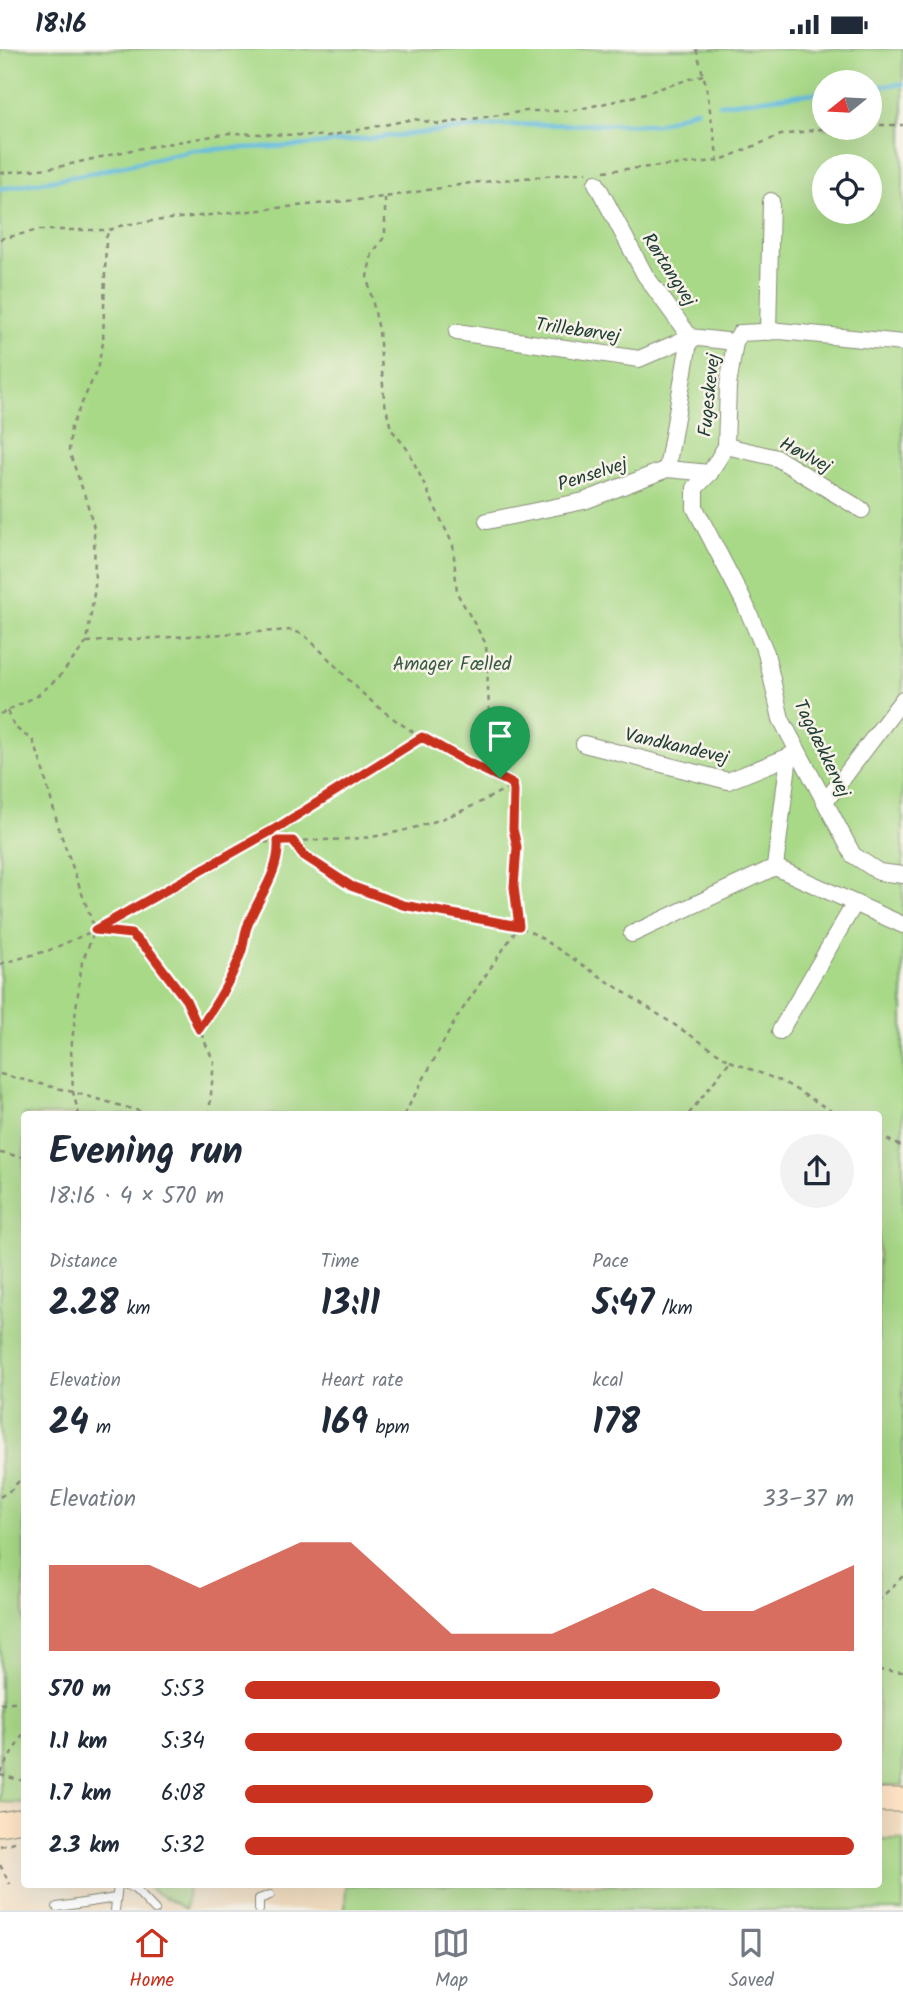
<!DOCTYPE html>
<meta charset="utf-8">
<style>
body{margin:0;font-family:Kalam,sans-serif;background:#f2f2f3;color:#1f2937;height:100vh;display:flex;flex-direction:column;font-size:26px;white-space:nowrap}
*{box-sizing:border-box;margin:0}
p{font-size:23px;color:#747a83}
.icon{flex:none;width:38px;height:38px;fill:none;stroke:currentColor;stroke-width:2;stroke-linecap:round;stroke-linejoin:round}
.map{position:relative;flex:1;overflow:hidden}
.side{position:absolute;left:21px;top:1062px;width:861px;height:777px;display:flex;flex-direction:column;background:#fff;border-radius:7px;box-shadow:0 7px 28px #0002}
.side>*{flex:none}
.needle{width:46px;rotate:252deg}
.buttons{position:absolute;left:812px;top:21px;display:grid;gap:14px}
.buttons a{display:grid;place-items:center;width:70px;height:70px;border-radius:50%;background:#fff;box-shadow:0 7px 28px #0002;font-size:35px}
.pin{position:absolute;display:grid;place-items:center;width:60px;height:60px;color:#fff;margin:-72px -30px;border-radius:50% 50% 50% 0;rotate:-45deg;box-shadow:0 0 7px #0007}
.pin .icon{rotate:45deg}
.round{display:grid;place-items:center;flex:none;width:74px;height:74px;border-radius:37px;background:#f2f2f3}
.overview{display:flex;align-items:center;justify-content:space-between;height:119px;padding:0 28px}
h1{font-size:38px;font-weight:700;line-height:52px}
.stats{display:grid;grid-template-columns:repeat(3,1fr);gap:10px;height:119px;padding:7px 28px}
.stats div{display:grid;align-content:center}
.stats b{font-size:35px;font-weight:700}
.stats small{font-size:19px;font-weight:400}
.stats p{font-size:19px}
.chart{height:196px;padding:14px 28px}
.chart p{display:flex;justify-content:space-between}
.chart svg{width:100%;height:126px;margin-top:7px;fill:#c8321e;opacity:.7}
ul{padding:0 28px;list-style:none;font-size:23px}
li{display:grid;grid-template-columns:112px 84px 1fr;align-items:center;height:52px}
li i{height:18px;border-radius:9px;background:#c8321e}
.status{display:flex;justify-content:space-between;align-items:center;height:49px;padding:0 35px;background:#fff;direction:ltr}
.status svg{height:19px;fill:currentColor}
.tab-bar{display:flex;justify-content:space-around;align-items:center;height:98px;border-top:2px solid #e0e1e3;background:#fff;font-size:19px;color:#747a83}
.tab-bar a{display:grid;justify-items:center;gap:4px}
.tab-bar .selected{color:#c8321e}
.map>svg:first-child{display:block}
.green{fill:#a8d987;stroke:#648b5e;stroke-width:2;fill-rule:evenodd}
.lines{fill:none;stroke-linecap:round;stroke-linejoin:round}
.stream{stroke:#64bbe1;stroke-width:4.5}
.lane-casing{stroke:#888c79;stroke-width:10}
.street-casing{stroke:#888c79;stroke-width:18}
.secondary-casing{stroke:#888c79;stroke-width:25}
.path{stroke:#888c79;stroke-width:2.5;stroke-dasharray:5 5;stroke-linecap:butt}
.lane{stroke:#fff;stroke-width:8}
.street{stroke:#fff;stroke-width:16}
.secondary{stroke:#ffe4c6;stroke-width:23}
.route-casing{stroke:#fff;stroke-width:14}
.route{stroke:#c8321e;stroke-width:9}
.labels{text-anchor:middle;stroke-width:5;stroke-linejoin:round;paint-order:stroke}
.street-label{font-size:19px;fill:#1f3d34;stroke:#f7f3e8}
.park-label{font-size:19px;fill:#3a5c45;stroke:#f7f3e8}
</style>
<div class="status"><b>18:16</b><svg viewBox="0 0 49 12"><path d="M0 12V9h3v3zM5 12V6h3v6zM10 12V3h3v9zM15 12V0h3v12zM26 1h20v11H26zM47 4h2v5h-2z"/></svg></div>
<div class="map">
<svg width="903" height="1861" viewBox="0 0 903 1861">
<rect width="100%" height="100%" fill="#f7f3e8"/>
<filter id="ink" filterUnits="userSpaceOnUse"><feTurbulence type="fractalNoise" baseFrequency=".0143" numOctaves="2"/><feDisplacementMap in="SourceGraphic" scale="14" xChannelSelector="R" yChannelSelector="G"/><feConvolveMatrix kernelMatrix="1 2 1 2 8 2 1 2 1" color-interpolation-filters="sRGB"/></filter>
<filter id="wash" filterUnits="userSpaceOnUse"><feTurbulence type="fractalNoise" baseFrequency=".00686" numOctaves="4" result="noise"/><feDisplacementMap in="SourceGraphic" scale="28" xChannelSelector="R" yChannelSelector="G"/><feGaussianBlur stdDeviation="1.57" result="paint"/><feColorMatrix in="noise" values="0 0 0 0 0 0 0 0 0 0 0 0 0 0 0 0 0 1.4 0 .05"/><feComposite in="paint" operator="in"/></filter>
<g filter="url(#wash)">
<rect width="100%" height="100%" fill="#f2dcbe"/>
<g class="green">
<path d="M0,0H903V1736H878V1066H24V1754L0,1753ZM824,33H870V79H824ZM824,117H870V163H824Z"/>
<path d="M879,1791H903V1861H345L346,1836H878Z"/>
<path d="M146,1836H188L186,1860L156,1844Z"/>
</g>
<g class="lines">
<g class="stream">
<path d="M870,38L903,35"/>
<path d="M720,55L824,43"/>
<path d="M0,140L87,125L194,101L297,97L500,76L658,75L697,60"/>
</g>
</g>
</g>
<g filter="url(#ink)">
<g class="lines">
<g class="lane-casing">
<g id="lane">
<path d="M127,1836L136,1841L155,1861"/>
<path d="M57,1858L116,1849"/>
<path d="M115,1861L118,1836"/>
<path d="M259,1861V1850L270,1846"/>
</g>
</g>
<g class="street-casing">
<g id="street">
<path d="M596,134L645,226L690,288L735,293"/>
<path d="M457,283L639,310L690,288"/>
<path d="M768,283L771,152"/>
<path d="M903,294L780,282L740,284L735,293L728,337L726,397L710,424L695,439V459L745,555L766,604L781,670L853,806L879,823L903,826"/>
<path d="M726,397L777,409L862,461"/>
<path d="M667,420L690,288"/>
<path d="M487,472L584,452L667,420L710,424"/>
<path d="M584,695L728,732L795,705"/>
<path d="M825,753L903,650"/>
<path d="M775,818L903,876"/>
<path d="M632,885L775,818L789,707"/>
<path d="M780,982L855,854"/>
</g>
</g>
<g class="secondary-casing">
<g id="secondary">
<path d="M878,1751H903"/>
<path d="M0,1775L24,1771"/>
</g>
</g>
<g class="path">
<path d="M696,0L706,36L718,112"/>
<path d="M870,76H903"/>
<path d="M604,122L718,112L781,86L828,79"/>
<path d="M0,124L58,118L131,101L230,84L328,87L414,70L439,75L526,62H570L629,49L703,26"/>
<path d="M385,149V187L372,205L367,228L379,281L384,350L391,380L408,401L453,496L457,544L486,595L489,660L502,707L500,729"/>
<path d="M0,190L39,181H109L123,176L152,172L385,148L471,134L587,123"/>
<path d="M87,593L292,581L304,586C327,606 346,630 369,650C411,687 463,712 513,735"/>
<path d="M7,662L15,678L23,685L32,690L39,707L59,780L95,881"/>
<path d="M0,665L37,647L59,628L87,593L95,537L94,479L86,450L69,402L71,378L97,321L103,294L106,189L109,181"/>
<path d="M513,735L515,742L514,780L517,798L514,838L519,877"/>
<path d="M280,777L303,806L351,837L403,856L519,877L538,887L730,1012L688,1066"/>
<path d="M254,794C290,791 326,792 362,789C415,783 468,763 513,735"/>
<path d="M0,915L50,901L95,881L131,885L149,902L186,951L214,1013L209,1066"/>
<path d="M200,979L222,947L241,903L248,877L262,848L279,807L278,789L280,777"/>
<path d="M730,1012L785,1034L838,1066"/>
<path d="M0,1025L73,1043L153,1066"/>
<path d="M79,1066L73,1043L71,1000L82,913L95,881L280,777L422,688"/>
<path d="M404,1066L456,970L519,877"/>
<path d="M878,1086L903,1098"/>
<path d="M0,1104L24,1108"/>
<path d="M0,1448L12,1440L24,1426"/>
<path d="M878,1552L903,1527"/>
<path d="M878,1621L903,1623"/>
<path d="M0,1654L24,1652"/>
<path d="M0,1724L24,1684"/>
<path d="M0,1726L24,1732"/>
<path d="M0,1797L14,1793"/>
<path d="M0,1816L10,1835"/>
</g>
<use href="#lane" class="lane"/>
<use href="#street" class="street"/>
<use href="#secondary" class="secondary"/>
</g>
</g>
<g class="lines" filter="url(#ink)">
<g class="route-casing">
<path id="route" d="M422,688L467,713L513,735L514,742L513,780L517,798L514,838L519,877L403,856L351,837L303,806L293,792H278C280,825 257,849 247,878C244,886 244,896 241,904C231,932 216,956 199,980L186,951L149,902L131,885L95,881L280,777Z"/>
</g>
<use href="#route" class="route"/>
</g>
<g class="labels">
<g class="street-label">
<text transform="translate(670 220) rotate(57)" y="7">Rørtangvej</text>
<text transform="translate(578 280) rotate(8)" y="7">Trillebørvej</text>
<text transform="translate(708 346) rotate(-84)" y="7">Fugeskevej</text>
<text transform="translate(806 405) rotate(28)" y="7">Høvlvej</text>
<text transform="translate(592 424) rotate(-18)" y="7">Penselvej</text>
<text transform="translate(677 696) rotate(13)" y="7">Vandkandevej</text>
<text transform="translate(823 699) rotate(64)" y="7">Tagdækkervej</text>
</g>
<g class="park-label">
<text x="452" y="621">Amager Fælled</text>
</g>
</g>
</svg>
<div class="buttons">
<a><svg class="needle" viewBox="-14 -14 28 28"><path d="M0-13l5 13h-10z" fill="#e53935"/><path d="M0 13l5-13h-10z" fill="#747a83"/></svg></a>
<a><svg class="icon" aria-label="locate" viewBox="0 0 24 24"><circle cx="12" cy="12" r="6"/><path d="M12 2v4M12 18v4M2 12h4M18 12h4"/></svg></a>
</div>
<div class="pin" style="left:500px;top:729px;background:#1e9e55"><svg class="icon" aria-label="arrive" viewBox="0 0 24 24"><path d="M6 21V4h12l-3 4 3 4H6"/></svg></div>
<section class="side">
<div class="overview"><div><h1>Evening run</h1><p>18:16 · 4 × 570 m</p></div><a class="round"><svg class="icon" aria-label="share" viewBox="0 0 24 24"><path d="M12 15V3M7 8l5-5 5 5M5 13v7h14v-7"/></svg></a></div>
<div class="stats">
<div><p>Distance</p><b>2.28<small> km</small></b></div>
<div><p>Time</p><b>13:11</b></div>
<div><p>Pace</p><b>5:47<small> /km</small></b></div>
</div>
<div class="stats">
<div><p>Elevation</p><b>24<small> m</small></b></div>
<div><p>Heart rate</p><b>169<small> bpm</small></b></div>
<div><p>kcal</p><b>178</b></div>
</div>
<div class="chart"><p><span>Elevation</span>33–37 m</p>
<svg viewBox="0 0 160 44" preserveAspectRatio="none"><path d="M0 44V14L10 14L20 14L30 22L40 14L50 6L60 6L70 22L80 38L90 38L100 38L110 30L120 22L130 30L140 30L150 22L160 14V44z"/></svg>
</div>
<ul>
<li><b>570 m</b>5:53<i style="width:78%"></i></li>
<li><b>1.1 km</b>5:34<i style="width:98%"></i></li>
<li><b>1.7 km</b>6:08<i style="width:67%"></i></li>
<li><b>2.3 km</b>5:32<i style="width:100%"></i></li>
</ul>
</section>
</div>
<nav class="tab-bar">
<a class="selected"><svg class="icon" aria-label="home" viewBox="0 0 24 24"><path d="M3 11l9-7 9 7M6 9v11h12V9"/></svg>Home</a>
<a><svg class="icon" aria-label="map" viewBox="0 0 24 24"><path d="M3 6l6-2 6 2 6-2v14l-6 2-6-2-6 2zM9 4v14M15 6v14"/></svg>Map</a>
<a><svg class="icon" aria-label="saved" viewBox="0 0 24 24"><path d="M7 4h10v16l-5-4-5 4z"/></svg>Saved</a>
</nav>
